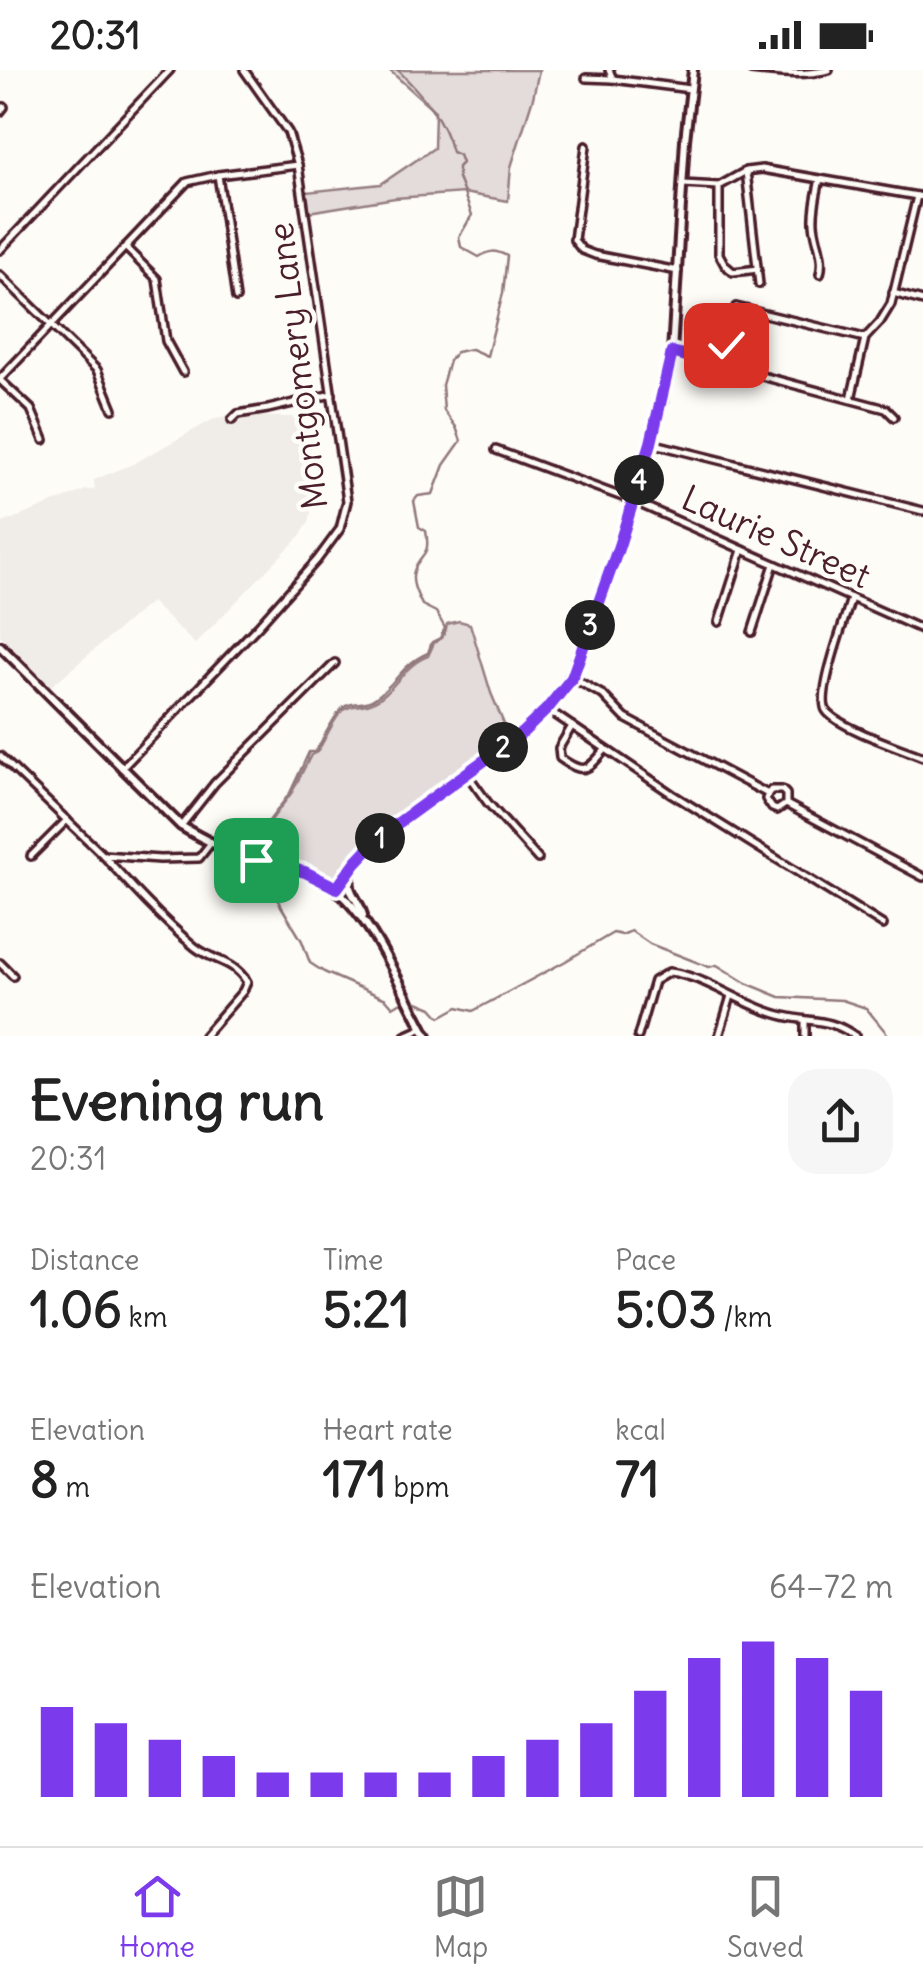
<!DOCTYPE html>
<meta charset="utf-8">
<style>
body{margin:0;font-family:Delius,sans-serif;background:#f6f6f6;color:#222;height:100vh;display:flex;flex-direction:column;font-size:38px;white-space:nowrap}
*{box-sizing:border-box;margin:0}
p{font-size:32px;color:#767676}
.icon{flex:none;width:55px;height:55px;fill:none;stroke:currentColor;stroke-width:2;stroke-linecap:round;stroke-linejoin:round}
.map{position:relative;height:966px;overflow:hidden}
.drawer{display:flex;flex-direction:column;background:#fff;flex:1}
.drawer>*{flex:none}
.pin{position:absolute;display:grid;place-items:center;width:85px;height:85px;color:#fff;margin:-42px;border-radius:20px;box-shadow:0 5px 15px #0006}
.km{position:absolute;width:50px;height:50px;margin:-25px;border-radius:50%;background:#222;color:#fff;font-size:28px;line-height:50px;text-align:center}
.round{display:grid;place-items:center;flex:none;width:105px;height:105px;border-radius:30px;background:#f6f6f6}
.head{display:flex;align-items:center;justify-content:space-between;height:170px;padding:0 30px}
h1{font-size:55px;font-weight:700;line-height:75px}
.metrics{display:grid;grid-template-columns:repeat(3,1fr);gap:15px;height:170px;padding:10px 30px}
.metrics div{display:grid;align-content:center}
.metrics b{font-size:50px;font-weight:700}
.metrics small{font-size:28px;font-weight:400}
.metrics p{font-size:28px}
.chart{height:280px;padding:20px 30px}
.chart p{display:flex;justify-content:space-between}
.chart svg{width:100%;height:180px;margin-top:10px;stroke:#7c3aed;stroke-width:6}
.status{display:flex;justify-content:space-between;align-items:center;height:70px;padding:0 50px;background:#fff;direction:ltr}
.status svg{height:28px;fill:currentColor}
.menu{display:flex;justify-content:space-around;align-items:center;height:140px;border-top:2px solid #e0e0e0;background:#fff;font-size:28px;color:#767676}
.menu a{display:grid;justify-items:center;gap:5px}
.menu .current{color:#7c3aed}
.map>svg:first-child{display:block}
.built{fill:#f0ece8}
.green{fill:#e3dcda;stroke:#967e82;stroke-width:2.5}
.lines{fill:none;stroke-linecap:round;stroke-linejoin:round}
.stream{stroke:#91777b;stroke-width:2.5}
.minor-casing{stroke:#4a1f2b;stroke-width:12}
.tertiary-casing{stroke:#4a1f2b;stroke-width:14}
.minor{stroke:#fdfcf7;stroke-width:5}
.tertiary{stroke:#fdfcf7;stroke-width:6}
.route-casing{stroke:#fff;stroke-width:20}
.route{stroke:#7c3aed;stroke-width:12}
.labels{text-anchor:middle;stroke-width:9;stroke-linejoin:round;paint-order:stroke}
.street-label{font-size:35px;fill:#4a1f2b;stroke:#fdfcf7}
</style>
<div class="status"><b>20:31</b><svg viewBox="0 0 49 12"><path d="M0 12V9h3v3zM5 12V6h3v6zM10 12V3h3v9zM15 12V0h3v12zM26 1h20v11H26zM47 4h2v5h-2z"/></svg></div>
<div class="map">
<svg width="923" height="966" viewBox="0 0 923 966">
<rect width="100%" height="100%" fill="#fdfcf7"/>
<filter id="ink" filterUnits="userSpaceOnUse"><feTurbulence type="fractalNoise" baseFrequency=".01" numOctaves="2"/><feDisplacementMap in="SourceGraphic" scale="20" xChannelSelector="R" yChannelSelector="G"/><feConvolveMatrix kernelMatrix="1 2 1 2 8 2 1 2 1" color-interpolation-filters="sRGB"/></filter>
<g filter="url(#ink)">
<path class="built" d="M241,341L248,347H292L300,352L315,422L309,452L300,466L195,574L151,532L50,617L0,565V454L86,420H95L94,410L133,394L212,350Z"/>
<g class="green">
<path d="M389,0H539L533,28L511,97L508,131L464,123L395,128L308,142L306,122L381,114L434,78L435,41Z"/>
<path d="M459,551L470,554L491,623L509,666L377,763L334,807H328L304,796L278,790L276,786L261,781L257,769L292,722L311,685L317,682C324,672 334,648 342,641C351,633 364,637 373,632C396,620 403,595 428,586L434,573C443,568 445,564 447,554Z"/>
</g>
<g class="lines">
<g class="stream">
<path d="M256,784L254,771L290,723L309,682H315C324,669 330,652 340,641C349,629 364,637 375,628C397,613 402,594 428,583L432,572L440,568L445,558L436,542L422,535C418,526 410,512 414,501C420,481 431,489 426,461L419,457L414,431L418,426L433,424L444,395L461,371L456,357L444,341L442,315L449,291L456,282L471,279L487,286L503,223L507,186C495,180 490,180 479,187L461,177L459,167L472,145L458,108V97L462,93L459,85L452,82C443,47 422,25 398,0"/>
<path d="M264,798L281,836L302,871L310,893L324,902L386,929L393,937L403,931"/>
<path d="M415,931L432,938L440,947L458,937L473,941L564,892L613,863L622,865L631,861L650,874L709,897L717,895L746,913L780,927L842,930L866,938L889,966"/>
</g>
<g class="minor-casing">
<g id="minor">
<path d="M751,0C777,3 803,6 829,0"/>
<path d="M586,8L613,9L609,0"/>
<path d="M613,9L690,19"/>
<path d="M0,42L4,37"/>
<path d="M586,76L574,170L582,180L595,185L678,201"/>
<path d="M746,101L759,214"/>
<path d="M218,105L236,228"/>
<path d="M820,109C817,123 813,138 814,153C815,171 825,186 820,204"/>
<path d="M683,114L719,116L746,101L762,99L923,127"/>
<path d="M719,116V184L725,195L733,202L758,199"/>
<path d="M125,177L157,209L166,271L183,302"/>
<path d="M0,180L170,0"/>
<path d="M0,205L97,300L113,339"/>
<path d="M893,223L923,231"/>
<path d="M672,282L886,339L894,347"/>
<path d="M718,295L736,237L865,268"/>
<path d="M0,309L187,112L218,105L298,95"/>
<path d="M0,310L31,339L44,370"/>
<path d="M851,329L865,268L880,252L891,234L917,126"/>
<path d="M232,350L238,344L268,339L332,324"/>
<path d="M651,373L923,441"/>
<path d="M496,380L633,431L923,560"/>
<path d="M851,528C845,550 817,623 826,640C836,657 903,679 923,687"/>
<path d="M719,552L742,480"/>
<path d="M752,562L774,494"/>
<path d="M571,607L603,625L625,648L768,724L766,729L772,738L777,740L786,734V724L782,720H771L768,724"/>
<path d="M547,639L672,724L883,855"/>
<path d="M572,656L559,678L560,688C584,705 587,701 605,680"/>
<path d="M0,686L103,785L160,789L199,788L210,774"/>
<path d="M122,698L258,556L317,490L340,459L347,431L298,95L288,62L244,0"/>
<path d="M467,704L488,733L538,789"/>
<path d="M786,734L923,807"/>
<path d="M181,756L215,713L335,593"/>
<path d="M103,785C132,817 161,849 195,877C214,892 232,889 247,912L243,921L204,966"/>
<path d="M31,786L67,750"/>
<path d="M0,893L13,906"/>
<path d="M405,966L423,958"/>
<path d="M638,966L654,911L669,902C706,906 743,936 780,945C809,953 829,947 855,966"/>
<path d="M719,966L731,926"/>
<path d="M805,966V950"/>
</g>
</g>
<g class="tertiary-casing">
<g id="tertiary">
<path d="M0,576L181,756C204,770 226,781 252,788C272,794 293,796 312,804C367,828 398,915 427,966"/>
<path d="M350,802C347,827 357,824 363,845"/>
<path d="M337,818L356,792L374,773L394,755L522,663L547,639L571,607L619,476L662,333L672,282L685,70L693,0"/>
</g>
</g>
<use href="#minor" class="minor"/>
<use href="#tertiary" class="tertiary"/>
</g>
</g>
<g class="lines" filter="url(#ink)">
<g class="route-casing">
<path id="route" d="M256,790L305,802L337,818L356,792L374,773L394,756L522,663L547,639L572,608L619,476L651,373L672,282L718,295L726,275"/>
</g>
<use href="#route" class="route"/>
</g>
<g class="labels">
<g class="street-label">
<text transform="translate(298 296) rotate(-97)" y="12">Montgomery Lane</text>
<text transform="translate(776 467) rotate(24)" y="12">Laurie Street</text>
</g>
</g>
</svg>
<div class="pin" style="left:256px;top:790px;background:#1e9e55"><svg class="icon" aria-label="arrive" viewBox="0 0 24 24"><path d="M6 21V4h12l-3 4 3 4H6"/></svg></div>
<div class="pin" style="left:726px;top:275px;background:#d93025"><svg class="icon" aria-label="check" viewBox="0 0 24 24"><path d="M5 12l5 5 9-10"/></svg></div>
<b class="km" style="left:380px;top:768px">1</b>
<b class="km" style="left:503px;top:677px">2</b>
<b class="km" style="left:590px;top:555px">3</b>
<b class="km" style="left:639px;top:410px">4</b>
</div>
<section class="drawer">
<div class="head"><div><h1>Evening run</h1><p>20:31</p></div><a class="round"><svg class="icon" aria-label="share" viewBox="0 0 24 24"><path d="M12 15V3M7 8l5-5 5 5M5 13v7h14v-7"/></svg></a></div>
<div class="metrics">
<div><p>Distance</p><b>1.06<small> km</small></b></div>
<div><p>Time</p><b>5:21</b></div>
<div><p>Pace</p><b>5:03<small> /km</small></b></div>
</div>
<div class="metrics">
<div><p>Elevation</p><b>8<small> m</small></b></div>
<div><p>Heart rate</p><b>171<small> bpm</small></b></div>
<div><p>kcal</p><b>71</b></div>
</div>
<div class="chart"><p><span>Elevation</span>64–72 m</p>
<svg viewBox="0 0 160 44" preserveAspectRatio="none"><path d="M5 44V22M15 44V26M25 44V30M35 44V34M45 44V38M55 44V38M65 44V38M75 44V38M85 44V34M95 44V30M105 44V26M115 44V18M125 44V10M135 44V6M145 44V10M155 44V18"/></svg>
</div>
</section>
<nav class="menu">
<a class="current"><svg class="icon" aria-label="home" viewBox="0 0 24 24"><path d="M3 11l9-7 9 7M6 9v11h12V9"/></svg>Home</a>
<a><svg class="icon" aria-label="map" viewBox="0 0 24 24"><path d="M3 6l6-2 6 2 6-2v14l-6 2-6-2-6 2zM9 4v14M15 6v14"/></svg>Map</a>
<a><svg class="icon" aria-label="saved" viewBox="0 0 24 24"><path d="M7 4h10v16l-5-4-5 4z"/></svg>Saved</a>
</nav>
